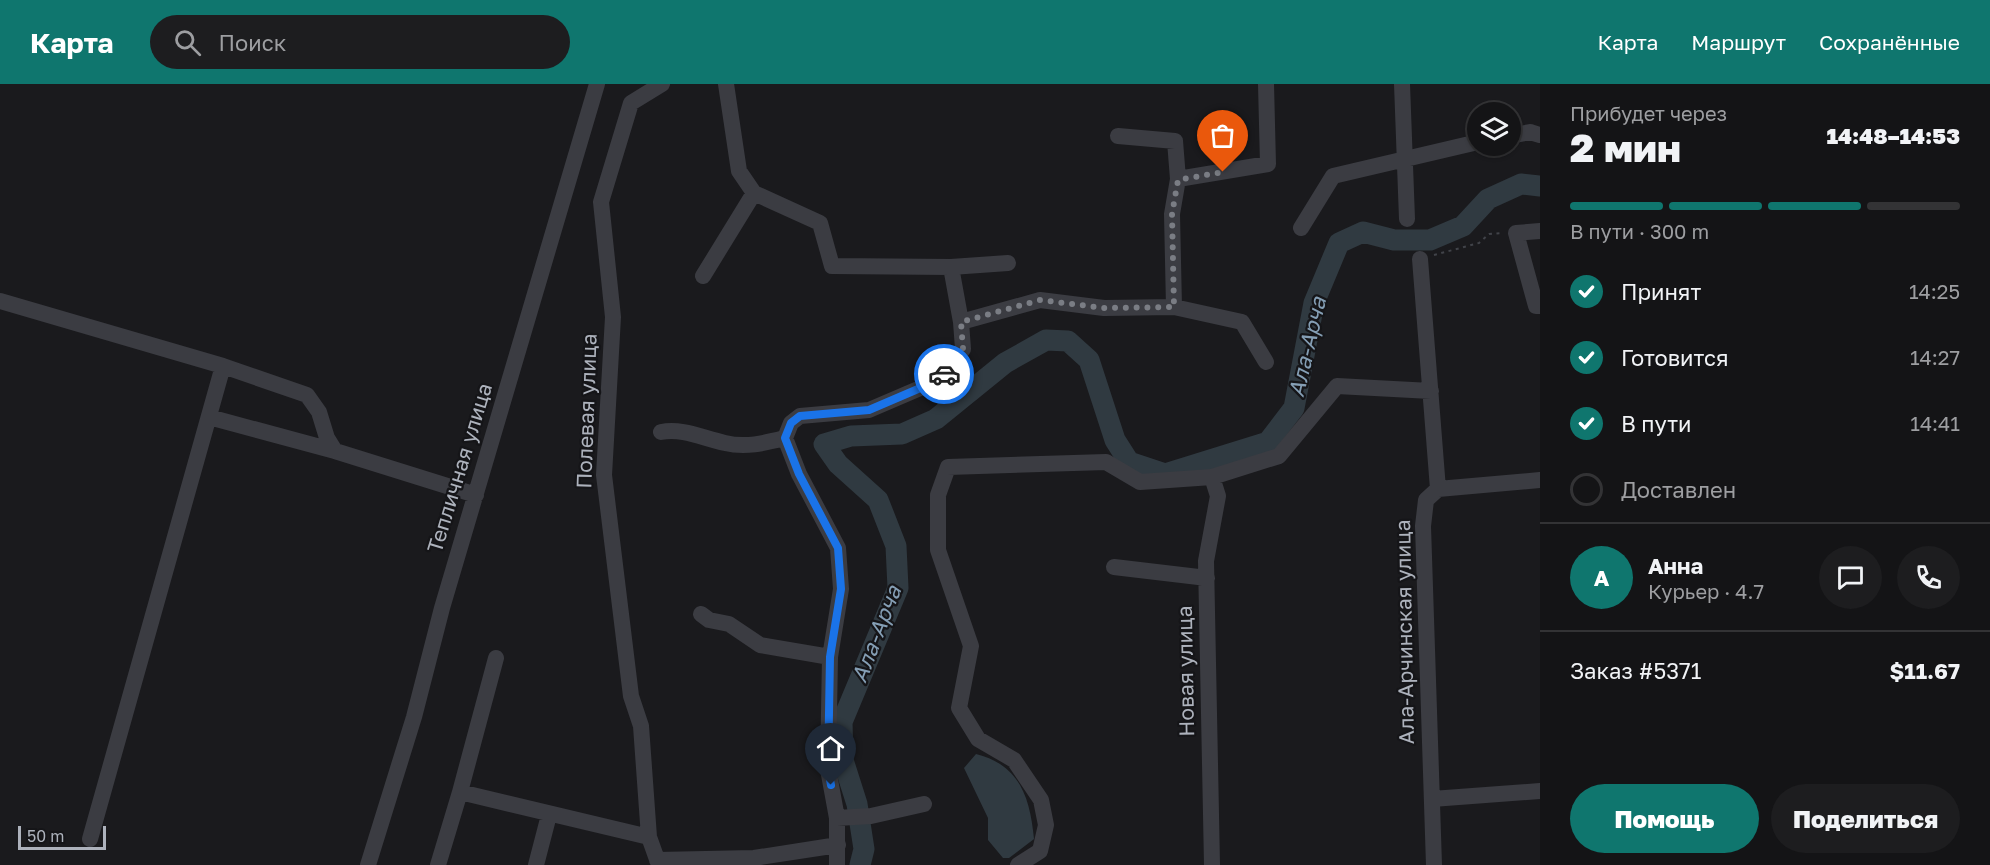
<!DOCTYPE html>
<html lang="ru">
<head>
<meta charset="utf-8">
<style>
  body { margin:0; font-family:"Golos Text",sans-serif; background:#1d1d1f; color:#f1f3f6; height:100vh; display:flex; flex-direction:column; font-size:22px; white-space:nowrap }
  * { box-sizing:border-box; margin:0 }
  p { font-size:20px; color:#9d9ea1 }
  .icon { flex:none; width:33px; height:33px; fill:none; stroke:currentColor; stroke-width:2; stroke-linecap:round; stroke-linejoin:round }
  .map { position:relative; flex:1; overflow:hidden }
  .drawer { display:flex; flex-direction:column; background:#141416; width:450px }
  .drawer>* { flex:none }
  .fabs { position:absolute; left:1467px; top:18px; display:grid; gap:12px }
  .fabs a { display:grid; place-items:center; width:54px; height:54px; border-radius:50%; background:#141416; box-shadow:0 2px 4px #0004,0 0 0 2px #333335; font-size:30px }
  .scale { position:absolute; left:18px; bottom:15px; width:88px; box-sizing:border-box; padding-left:6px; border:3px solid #adb2bc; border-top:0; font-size:16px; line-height:21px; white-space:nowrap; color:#adb2bc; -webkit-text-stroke:4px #151518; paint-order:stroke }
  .pin { position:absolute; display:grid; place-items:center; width:51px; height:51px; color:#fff; margin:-62px -26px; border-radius:50% 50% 50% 0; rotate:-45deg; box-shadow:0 0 6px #0007 }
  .pin .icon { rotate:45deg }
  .courier { position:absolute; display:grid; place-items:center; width:60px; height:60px; margin:-30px; border:4px solid #1a73e8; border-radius:50%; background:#fff; color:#222; box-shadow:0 2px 8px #0007 }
  .summary em { font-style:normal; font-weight:800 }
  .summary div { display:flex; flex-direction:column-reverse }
  .summary { display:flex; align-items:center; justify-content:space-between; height:102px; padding:0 30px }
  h1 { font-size:39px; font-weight:800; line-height:45px }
  .bar { display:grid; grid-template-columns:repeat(4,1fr); gap:9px 6px; align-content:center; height:72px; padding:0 30px }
  .bar i { height:8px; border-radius:4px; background:#333335 }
  .bar .active { background:#0f766e }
  .bar p { grid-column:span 4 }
  .line { display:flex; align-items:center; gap:15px; padding:0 30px; border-top:2px solid #333335 }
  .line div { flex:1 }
  .round { display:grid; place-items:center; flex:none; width:63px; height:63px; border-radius:32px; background:#1d1d1f }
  ol { padding:0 30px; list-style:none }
  li { display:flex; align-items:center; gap:18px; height:66px }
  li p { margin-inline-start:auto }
  li .icon { padding:6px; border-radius:50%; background:#0f766e; color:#fff; stroke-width:4 }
  li:last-child { color:#9d9ea1 }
  li i { width:33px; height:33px; border:3px solid #333335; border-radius:50% }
  .action { display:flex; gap:12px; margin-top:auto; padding:12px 30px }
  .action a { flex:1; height:69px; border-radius:36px; background:#0f766e; color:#fff; font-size:24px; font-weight:800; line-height:69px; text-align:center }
  .action a+a { background:#1d1d1f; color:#f1f3f6 }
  header { display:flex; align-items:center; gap:36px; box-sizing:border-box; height:84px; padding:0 30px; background:#0f766e; color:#fff }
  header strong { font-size:28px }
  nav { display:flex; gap:33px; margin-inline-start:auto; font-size:21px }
  .search { width:420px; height:54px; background:#1d1d1f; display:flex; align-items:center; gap:15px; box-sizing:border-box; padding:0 21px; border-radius:33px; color:#9d9ea1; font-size:22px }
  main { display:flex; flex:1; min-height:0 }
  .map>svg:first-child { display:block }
</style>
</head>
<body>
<header>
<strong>Карта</strong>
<div class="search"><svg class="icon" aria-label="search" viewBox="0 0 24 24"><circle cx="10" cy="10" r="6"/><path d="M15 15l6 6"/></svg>Поиск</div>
<nav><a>Карта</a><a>Маршрут</a><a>Сохранённые</a></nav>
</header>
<main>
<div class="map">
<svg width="1540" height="781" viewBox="0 0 1540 781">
  <rect width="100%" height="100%" fill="#1a1a1d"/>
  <path fill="#303a41" d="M976,670C1020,681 1030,714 1034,755L1009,774H1003L988,756V734L964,684Z"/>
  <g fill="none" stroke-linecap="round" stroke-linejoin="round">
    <path stroke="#303a41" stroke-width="21" d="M860,781L864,765L857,720L843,676L842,638L898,504L896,462L878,416L838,380L824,360L851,352L902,350L936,335L1005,279L1046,256L1068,257L1089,276L1115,356L1129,378L1165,390L1268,358L1294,324L1314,219L1339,159L1363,148L1394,156H1430L1463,142L1488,115L1521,100L1540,102"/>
    <path stroke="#414349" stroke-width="2" stroke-dasharray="3 4.5" stroke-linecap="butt" d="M1434,171L1479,159L1489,150L1501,149"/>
    <path stroke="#3b3c42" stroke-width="16" d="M726,0L739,87L754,109L820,139L832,182L951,183L1008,179
      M1402,0L1407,135
      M1118,52L1175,57L1178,95
      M1510,52L1530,48L1540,51
      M1301,144L1333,92L1478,58
      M1540,147L1516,149L1536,222H1540
      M1420,175L1438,405L1426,416L1423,442L1434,781
      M951,183L961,238
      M703,192L754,109
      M0,217L223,282L307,311L319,328L327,354L335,367L476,411
      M1174,223L1172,130L1178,95L1268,80L1266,0
      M209,333L335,367
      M661,348C683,344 702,354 725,359C746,364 765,359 785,354
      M1438,405L1540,396
      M1114,483L1207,494
      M701,530L709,536L729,540L760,561L830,573
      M460,708L496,574
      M1432,715L1540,707
      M837,734L871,732L924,720
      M90,755L223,282
      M657,776L754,774L838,761
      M368,781L414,633L442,524L597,0
      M438,781L460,708L649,753
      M536,781L549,731
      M659,781L649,753L641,642L631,612L604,391L613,233L601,118L631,19L662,0
      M837,781V734L828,685L830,573L841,505L838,464L799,390L785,354L791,339L800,332L869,326L939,296L963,265L961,238L1040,216L1104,224L1174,223L1242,238L1266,278
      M1018,781L1040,767L1046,741L1041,716L1014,676L978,655L959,624L971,562L938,466V411L948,383L1106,378L1140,398L1212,393L1279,372L1337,302L1431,307
      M1212,781L1206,477L1218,412L1212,393"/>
  </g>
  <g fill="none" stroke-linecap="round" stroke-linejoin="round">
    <path stroke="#7a7d84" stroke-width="6" stroke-dasharray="0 10.8" d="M944,290L963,265L961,238L1040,216L1104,224L1174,223L1172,130L1178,96L1223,88"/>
    <path stroke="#1a73e8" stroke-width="8" d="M831,701L828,685L830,573L841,505L838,464L799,390L785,354L791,339L800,332L869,326L939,296L944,290"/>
  </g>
  <g text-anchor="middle" stroke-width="4.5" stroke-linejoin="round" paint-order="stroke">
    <g font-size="21" fill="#adb2bc" stroke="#151518">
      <text transform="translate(587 327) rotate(-88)" y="7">Полевая улица</text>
      <text transform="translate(460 384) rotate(-73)" y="7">Тепличная улица</text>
      <text transform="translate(1405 548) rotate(-91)" y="7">Ала-Арчинская улица</text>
      <text transform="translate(1186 587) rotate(-91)" y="7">Новая улица</text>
    </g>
    <g font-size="22" font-style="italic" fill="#859fb5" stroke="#151518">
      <text transform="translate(1307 263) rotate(-77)" y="8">Ала-Арча</text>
      <text transform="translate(876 550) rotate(-69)" y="8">Ала-Арча</text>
    </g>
  </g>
</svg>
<div class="fabs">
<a><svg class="icon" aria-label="layers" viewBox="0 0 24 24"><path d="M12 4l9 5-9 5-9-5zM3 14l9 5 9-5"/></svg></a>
</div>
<div class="scale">50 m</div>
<div class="pin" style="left:1223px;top:88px;background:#ea580c"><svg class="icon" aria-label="bag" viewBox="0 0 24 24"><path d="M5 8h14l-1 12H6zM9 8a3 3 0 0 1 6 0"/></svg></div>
<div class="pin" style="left:831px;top:701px;background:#1f2937"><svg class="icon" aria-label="home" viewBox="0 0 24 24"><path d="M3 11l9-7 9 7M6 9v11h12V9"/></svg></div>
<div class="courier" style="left:944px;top:290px"><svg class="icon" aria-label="car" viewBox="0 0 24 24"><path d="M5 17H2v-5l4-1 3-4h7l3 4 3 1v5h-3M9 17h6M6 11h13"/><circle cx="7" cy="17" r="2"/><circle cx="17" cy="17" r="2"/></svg></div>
</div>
<section class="drawer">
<div class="summary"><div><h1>2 мин</h1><p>Прибудет через</p></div><em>14:48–14:53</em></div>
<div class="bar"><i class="active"></i><i class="active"></i><i class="active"></i><i></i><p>В пути · 300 m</p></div>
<ol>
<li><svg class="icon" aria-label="check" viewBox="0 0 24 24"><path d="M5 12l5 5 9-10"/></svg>Принят<p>14:25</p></li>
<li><svg class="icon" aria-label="check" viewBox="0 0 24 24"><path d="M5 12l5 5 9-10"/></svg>Готовится<p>14:27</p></li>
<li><svg class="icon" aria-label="check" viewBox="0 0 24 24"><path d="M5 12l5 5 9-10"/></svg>В пути<p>14:41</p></li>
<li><i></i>Доставлен</li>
</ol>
<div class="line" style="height:108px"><b class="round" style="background:#0f766e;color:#fff">А</b><div><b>Анна</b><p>Курьер · 4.7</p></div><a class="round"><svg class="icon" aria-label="chat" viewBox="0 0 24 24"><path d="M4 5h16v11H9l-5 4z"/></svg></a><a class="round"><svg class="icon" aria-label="phone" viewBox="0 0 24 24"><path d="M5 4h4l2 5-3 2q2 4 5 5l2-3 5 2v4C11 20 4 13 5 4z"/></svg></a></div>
<div class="line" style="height:78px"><div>Заказ #5371</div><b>$11.67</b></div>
<div class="action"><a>Помощь</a><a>Поделиться</a></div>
</section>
</main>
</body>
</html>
